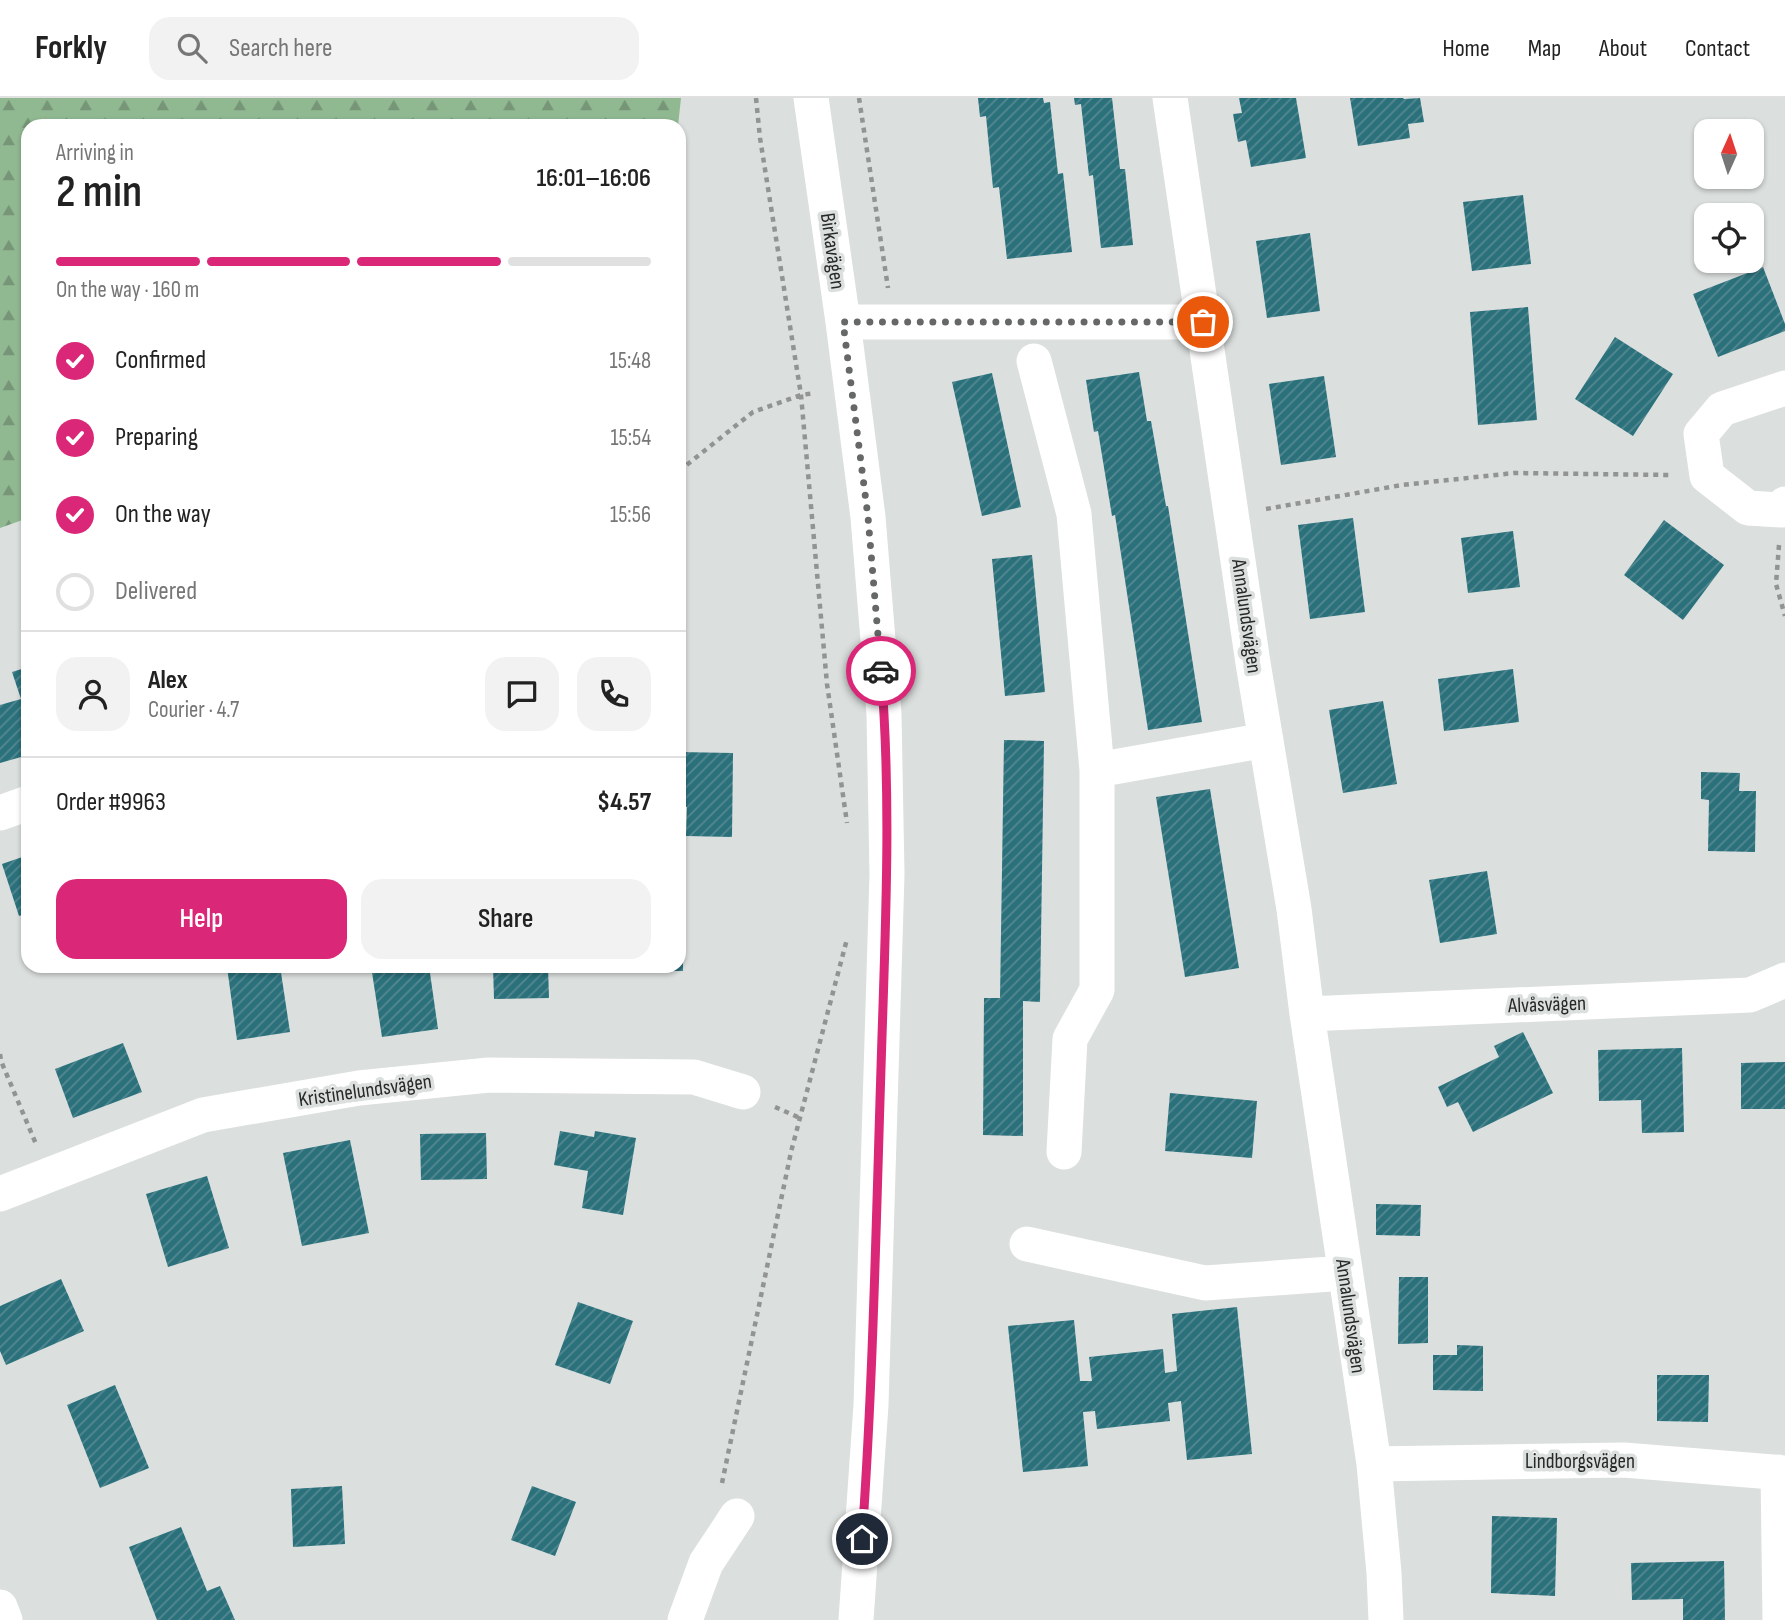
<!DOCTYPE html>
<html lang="en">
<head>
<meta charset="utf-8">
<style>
  body { margin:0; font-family:"Sofia Sans Condensed",sans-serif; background:#f2f2f2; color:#222; height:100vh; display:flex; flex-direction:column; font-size:26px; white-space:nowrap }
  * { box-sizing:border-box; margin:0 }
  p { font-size:23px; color:#767676 }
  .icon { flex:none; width:38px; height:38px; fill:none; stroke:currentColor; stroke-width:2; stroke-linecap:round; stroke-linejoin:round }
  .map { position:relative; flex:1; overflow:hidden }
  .panel { position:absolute; left:21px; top:21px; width:665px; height:854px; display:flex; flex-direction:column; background:#fff; border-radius:21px; box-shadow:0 2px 5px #0004 }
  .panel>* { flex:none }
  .needle { width:46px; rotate:3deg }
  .fabs { position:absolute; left:1694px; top:21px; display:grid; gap:14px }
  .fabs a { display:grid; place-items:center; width:70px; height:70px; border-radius:14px; background:#fff; box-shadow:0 2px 5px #0004; font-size:35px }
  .pin { position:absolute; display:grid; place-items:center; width:60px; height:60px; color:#fff; margin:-30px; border:4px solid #fff; border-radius:50%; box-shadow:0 2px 7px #0007 }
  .courier { position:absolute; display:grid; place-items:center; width:70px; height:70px; margin:-35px; border:5px solid #db2777; border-radius:50%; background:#fff; color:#222; box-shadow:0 2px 9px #0007 }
  .headline em { font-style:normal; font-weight:600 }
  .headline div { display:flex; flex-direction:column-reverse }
  .headline { display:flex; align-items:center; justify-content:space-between; height:119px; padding:0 35px }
  h1 { font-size:46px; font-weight:600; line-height:52px }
  .bar { display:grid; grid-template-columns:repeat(4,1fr); gap:10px 7px; align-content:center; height:84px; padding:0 35px }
  .bar i { height:9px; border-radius:5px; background:#e0e0e0 }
  .bar .active { background:#db2777 }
  .bar p { grid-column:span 4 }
  .line { display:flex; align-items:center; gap:18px; padding:0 35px; border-top:2px solid #e0e0e0 }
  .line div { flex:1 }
  .round { display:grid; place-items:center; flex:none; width:74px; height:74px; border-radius:21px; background:#f2f2f2 }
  ol { padding:0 35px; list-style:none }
  li { display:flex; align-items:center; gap:21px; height:77px }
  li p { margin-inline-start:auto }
  li .icon { padding:7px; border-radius:50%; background:#db2777; color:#fff; stroke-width:4 }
  li:last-child { color:#767676 }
  li i { width:38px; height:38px; border:4px solid #e0e0e0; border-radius:50% }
  .primary-button { display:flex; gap:14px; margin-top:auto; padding:14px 35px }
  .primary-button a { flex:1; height:80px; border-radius:21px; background:#db2777; color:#fff; font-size:28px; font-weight:600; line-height:80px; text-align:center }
  .primary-button a+a { background:#f2f2f2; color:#222 }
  header { display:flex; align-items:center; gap:42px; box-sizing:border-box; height:98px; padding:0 35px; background:#fff; border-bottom:2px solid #e0e0e0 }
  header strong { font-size:33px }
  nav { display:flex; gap:38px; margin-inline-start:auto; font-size:24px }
  .search { width:490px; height:63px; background:#f2f2f2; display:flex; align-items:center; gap:18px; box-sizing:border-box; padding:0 24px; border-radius:21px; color:#767676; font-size:26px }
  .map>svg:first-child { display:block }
</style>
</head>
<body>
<header>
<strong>Forkly</strong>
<div class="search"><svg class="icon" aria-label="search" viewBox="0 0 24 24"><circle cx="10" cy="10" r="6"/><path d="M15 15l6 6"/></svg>Search here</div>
<nav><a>Home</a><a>Map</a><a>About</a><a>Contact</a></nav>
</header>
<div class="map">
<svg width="1785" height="1522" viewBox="0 0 1785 1522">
  <defs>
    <pattern id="forest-firs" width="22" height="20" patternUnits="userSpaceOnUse" patternTransform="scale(1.75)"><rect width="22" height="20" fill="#90b992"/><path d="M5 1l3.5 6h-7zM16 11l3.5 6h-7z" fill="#769677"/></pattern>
    <pattern id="building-hatch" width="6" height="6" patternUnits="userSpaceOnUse" patternTransform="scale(1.75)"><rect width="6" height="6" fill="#2a717c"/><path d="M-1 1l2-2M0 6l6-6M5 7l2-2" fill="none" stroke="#568890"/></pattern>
  </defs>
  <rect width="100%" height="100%" fill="#dbdfde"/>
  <path fill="url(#forest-firs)" d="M0,0H681L678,28H28V420L0,430Z"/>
  <path fill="url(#building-hatch)" d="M978,0H1043L1044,5L1050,4L1058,76L1063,75L1072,154L1007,161L999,89L993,90L986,18L980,19Z
    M1074,0H1112L1120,71H1125L1133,147L1101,150L1093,77L1089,78L1081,6L1075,7Z
    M1239,0H1296L1306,60L1251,69L1246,42L1238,44L1233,16L1242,15Z
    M1350,0H1403L1404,1L1420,0L1424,24L1408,26L1410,40L1358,48Z
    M1523,97L1531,166L1472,173L1463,104Z
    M1310,135L1320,213L1267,220L1256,143Z
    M1763,169L1785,226V233L1718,259L1693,196Z
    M1528,209L1537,322L1478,327L1470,214Z
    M1615,239L1673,276L1633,338L1575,301Z
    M1139,274L1147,323H1151L1166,408H1168L1202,624L1148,632L1115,417L1112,418L1098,333L1094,334L1086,282Z
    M992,275L1021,409L982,418L952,284Z
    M1324,278L1336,359L1281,367L1269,286Z
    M1353,420L1365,514L1310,521L1298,427Z
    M1664,422L1724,467L1683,522L1624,477Z
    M1513,433L1520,489L1468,495L1461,440Z
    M1032,457L1045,594L1005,598L992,461Z
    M28,569V657L0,665V607L21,601L12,574Z
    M1513,571L1519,624L1444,633L1438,581Z
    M1383,603L1397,686L1343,695L1329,612Z
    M1004,642L1044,643L1040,904L1023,903V1038L983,1037L984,900H1000Z
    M679,654L733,655L732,739L686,738L687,709H679Z
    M1701,674L1740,675L1739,693H1756L1755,754L1708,753L1709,702L1701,701Z
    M1210,691L1239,870L1185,879L1156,699Z
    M28,757V815L19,818L2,766Z
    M1487,773L1497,836L1440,845L1429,782Z
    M679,837H683V873H633V868H679Z
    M234,868H280L290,934L237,942L227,869Z
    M371,868H429L438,931L382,939Z
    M493,868H548L549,900L494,901Z
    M1523,934L1553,995L1473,1034L1458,1004L1447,1009L1438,989L1499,959L1494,948Z
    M123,945L142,994L73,1020L55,971Z
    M1682,950L1684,1034L1642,1035L1641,1002L1599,1003L1598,952Z
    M1785,964V1011H1741V965Z
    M1170,995L1257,1003L1252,1060L1165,1053Z
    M560,1033L594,1039L595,1033L636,1040L623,1117L582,1110L588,1073L554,1067Z
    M486,1035L487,1081L421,1082L420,1036Z
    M350,1042L369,1135L302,1148L283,1055Z
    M207,1078L229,1150L168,1169L146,1096Z
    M1376,1106L1421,1107L1420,1138L1376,1137Z
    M1399,1179H1428V1245L1398,1246Z
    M61,1181L84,1233L6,1267L0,1253V1208Z
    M578,1204L633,1223L610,1286L555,1267Z
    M1237,1209L1252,1356L1187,1362L1181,1303L1168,1305L1170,1323L1097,1331L1095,1313L1083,1314L1088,1368L1023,1374L1008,1228L1074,1222L1080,1283H1092L1089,1259L1163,1251L1165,1275L1177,1273L1172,1216Z
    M1457,1247L1483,1248V1293L1433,1292V1257H1457Z
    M1657,1277H1709L1708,1324L1657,1323Z
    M115,1287L149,1370L100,1390L67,1307Z
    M342,1388L345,1446L293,1449L291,1391Z
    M532,1388L576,1404L555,1458L511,1442Z
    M1492,1418L1557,1420L1555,1498L1491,1495Z
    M181,1429L207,1493L220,1488L235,1522H157L129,1449Z
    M1724,1463L1725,1522H1683V1501L1632,1502L1631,1465Z"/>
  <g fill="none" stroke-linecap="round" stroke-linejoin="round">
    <path stroke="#919493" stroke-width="4.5" stroke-dasharray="5 5" stroke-linecap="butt" d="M756,0L760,40L801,297L827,586L847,725
      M859,0L888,190
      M679,373L753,314L801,297L815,295
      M1266,411L1402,387L1514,375L1671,377
      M1779,447L1776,486L1785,518
      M0,956L1,963L36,1046
      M775,1009L800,1020
      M722,1385L791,1054L847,841"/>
    <path stroke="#fff" stroke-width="35" d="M811,0L843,224L868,419L884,616L887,776L871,1307L856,1522
      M1170,0L1253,565L1294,811L1307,916L1374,1366L1384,1475L1386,1522
      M843,224H1203
      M1034,263L1074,416L1097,672V892L1070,941L1064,1054
      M1785,290L1722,311L1701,336L1707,378L1748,410L1781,412L1785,406
      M1097,672L1266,642
      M0,715L28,705
      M1307,916L1750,897L1785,882
      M0,1096L203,1017L359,990L489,977L694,979L743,994
      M1027,1146L1205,1185L1345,1175
      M1374,1366L1624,1362L1785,1375
      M1778,1374L1780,1522
      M0,1509L5,1522
      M685,1522L706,1465L737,1418"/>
  </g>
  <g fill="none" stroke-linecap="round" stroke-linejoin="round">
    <path stroke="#666868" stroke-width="7" stroke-dasharray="0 12.6" d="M881,573L868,419L843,224H1203"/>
    <path stroke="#db2777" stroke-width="9" d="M862,1441C873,1285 876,1127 881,970C885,838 892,705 881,573"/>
  </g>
  <g text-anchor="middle" stroke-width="7" stroke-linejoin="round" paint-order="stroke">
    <g font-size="21" fill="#272828" stroke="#dbdfde">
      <text transform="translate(833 153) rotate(82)" y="7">Birkavägen</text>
      <text transform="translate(1247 518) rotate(82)" y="7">Annalundsvägen</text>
      <text transform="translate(1547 906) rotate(-2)" y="7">Alvåsvägen</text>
      <text transform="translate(365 992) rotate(-8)" y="7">Kristinelundsvägen</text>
      <text transform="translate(1351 1218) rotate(82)" y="7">Annalundsvägen</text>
      <text x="1580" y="1370">Lindborgsvägen</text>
    </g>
  </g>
</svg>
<div class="fabs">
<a><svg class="needle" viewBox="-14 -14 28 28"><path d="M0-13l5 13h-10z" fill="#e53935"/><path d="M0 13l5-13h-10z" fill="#767676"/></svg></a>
<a><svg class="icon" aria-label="locate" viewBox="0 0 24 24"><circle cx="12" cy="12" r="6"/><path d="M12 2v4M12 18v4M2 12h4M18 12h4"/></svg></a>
</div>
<div class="pin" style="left:1203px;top:224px;background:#ea580c"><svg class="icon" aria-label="bag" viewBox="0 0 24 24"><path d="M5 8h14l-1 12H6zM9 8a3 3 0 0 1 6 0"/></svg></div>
<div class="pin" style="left:862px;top:1441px;background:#1f2937"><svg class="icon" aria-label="home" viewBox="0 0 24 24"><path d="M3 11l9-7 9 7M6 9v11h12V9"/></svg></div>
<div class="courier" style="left:881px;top:573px"><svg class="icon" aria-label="car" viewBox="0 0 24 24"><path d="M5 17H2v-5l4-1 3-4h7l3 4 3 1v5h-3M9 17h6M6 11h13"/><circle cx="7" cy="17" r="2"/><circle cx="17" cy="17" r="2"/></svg></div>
<section class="panel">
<div class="headline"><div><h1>2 min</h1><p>Arriving in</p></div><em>16:01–16:06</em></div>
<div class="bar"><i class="active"></i><i class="active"></i><i class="active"></i><i></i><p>On the way · 160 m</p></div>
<ol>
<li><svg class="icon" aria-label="check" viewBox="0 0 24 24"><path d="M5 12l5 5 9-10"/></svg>Confirmed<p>15:48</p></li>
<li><svg class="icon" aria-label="check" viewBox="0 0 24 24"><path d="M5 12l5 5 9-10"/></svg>Preparing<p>15:54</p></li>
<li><svg class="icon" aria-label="check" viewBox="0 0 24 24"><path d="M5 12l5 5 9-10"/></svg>On the way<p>15:56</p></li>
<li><i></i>Delivered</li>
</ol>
<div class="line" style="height:126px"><a class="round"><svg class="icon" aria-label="person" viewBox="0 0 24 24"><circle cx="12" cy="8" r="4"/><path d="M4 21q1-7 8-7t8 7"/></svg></a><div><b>Alex</b><p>Courier · 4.7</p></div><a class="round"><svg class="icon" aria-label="chat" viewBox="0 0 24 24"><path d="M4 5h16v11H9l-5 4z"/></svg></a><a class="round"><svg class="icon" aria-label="phone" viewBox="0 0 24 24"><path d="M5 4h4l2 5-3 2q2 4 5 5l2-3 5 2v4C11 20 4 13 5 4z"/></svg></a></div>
<div class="line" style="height:91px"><div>Order #9963</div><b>$4.57</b></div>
<div class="primary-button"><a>Help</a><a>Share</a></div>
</section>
</div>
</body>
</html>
